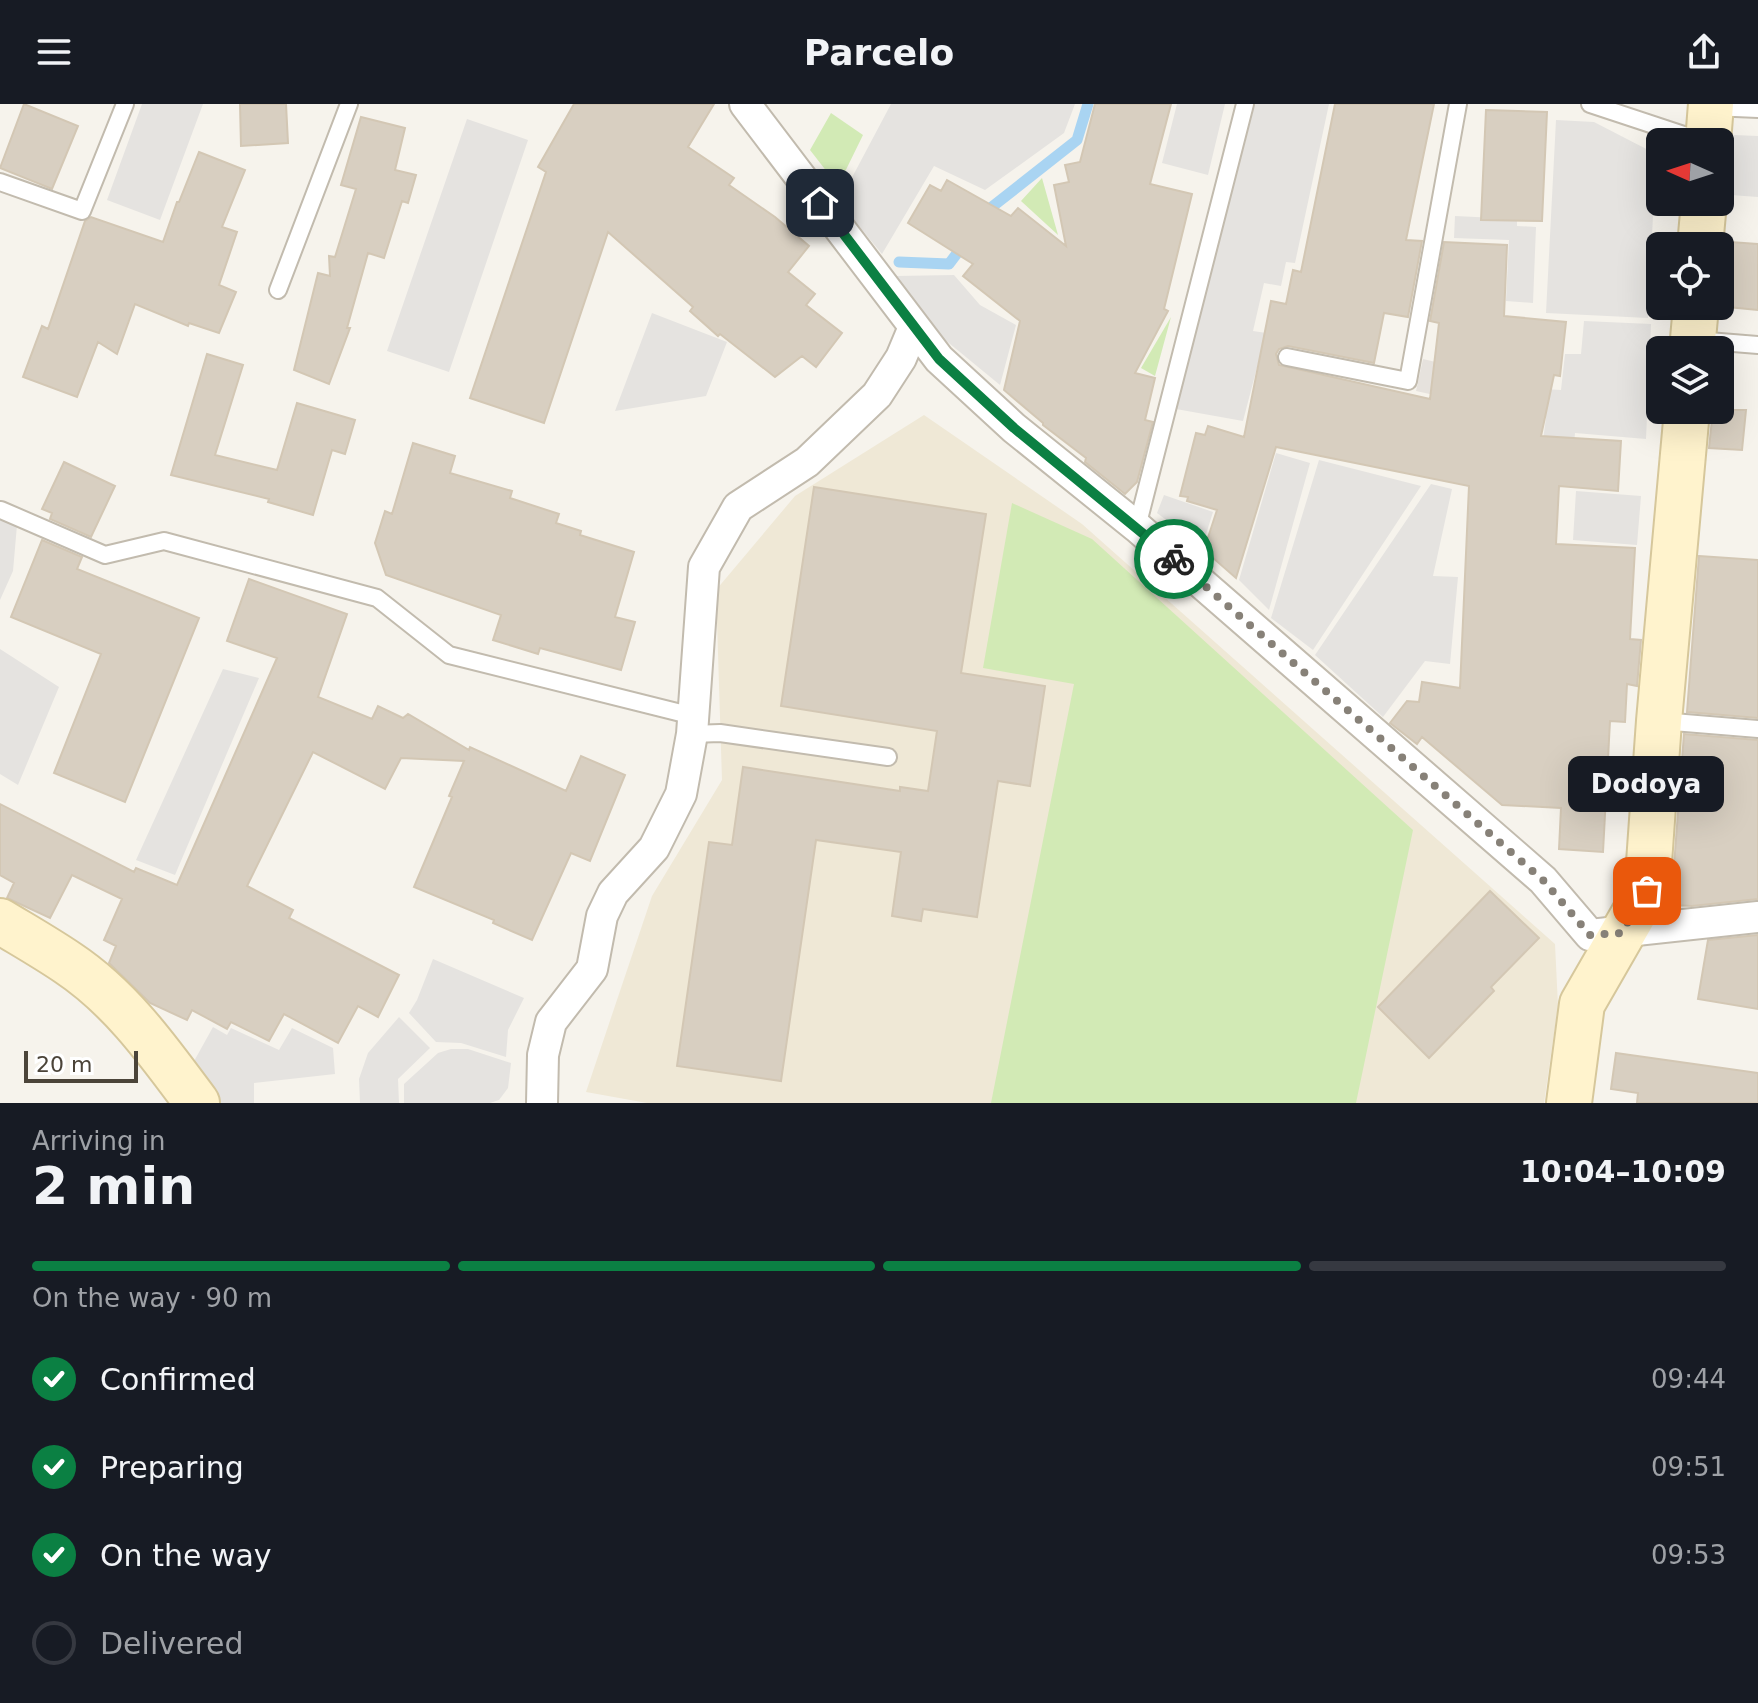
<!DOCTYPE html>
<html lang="en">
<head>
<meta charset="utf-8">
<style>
  body { margin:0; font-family:"DejaVu Sans",sans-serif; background:#20242c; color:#f1f3f6; height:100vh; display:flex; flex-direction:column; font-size:30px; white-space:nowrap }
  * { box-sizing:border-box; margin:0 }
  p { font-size:26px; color:#9ea1a6 }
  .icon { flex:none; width:44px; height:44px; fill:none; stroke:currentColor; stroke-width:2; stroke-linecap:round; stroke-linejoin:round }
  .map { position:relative; height:999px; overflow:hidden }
  .side { display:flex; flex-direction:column; background:#171b24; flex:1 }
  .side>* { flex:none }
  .needle { width:52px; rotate:273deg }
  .fabs { position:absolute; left:1646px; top:24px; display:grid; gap:16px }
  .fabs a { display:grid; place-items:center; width:88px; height:88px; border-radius:12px; background:#171b24; box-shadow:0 8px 32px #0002; font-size:40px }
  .scale { position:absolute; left:24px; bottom:20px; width:114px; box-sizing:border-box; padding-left:8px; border:4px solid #4b4439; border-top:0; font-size:22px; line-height:28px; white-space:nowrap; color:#4b4439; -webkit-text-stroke:6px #fff; paint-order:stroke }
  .pin { position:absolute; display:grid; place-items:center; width:68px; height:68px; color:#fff; margin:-34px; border-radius:16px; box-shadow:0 4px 12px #0006 }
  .courier { position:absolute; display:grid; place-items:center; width:80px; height:80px; margin:-40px; border:6px solid #0b8043; border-radius:50%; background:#fff; color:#222; box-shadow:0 2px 10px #0007 }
  .bubble { position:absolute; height:56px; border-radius:12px; background:#171b24; box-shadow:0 8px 32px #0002; font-size:26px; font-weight:800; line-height:56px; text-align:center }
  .overview em { font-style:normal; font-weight:800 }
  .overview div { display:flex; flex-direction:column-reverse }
  .overview { display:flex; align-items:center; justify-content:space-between; height:136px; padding:0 32px }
  h1 { font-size:52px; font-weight:800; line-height:60px }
  .bar { display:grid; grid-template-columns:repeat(4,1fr); gap:12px 8px; align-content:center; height:96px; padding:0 32px }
  .bar i { height:10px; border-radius:6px; background:#363941 }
  .bar .on { background:#0b8043 }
  .bar p { grid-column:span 4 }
  ol { padding:0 32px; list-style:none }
  li { display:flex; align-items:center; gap:24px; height:88px }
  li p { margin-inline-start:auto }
  li .icon { padding:8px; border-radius:50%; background:#0b8043; color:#fff; stroke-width:4 }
  li:last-child { color:#9ea1a6 }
  li i { width:44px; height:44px; border:4px solid #363941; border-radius:50% }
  header { display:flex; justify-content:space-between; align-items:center; height:104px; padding:0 32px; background:#171b24; font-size:36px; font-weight:800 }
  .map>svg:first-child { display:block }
</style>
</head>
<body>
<header><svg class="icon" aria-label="menu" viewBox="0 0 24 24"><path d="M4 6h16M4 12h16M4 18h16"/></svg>Parcelo<svg class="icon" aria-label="share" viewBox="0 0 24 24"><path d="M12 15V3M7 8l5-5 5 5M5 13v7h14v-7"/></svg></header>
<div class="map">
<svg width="1758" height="999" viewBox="0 0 1758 999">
  <rect width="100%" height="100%" fill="#f6f3ec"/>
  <path fill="#e6e2dd" d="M1423,255L1465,265L1457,296L1416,287Z"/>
  <path fill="#efe8d6" d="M924,311L1082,420L1555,840L1558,902L1544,999H647L586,988L652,792L722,676L716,486L795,392Z"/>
  <path fill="#d2eab5" d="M831,9L863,31L838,82L810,46Z
    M1042,74L1058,131L1021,97Z
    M1171,213L1155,272L1141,264Z
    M1012,399L1092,435L1413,726L1356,999H991L1074,580L983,564Z"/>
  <path fill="#e5e3e0" d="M142,0H203L160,116L107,96Z
    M891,0H1075L1064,29L985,86L934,62L882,150L839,98Z
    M1177,0H1225L1208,71L1162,59Z
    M1255,0H1329L1295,159L1286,158L1281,182L1264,179L1253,227L1266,229L1243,317L1176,305Z
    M467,15L528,36L449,268L387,247Z
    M1556,16L1594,18L1656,50L1648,214L1546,209Z
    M1734,31L1758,32V93L1731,91Z
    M1455,112L1517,115V122L1536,123L1533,199L1506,197L1509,136L1454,134Z
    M954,171L980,201L1016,221L1000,281L944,235L925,214L896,172Z
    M652,209L727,238L706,292L615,307Z
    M1584,217L1651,220L1646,335L1575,329L1571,377L1540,358L1546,314L1537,312L1544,285L1561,286L1565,250H1581Z
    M1276,349L1310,359L1269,506L1239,476Z
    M1319,356L1421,382L1313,546L1271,514Z
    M1431,380L1452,385L1433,472L1458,473L1450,560L1425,557L1383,613L1315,551Z
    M1576,387L1641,392L1637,441L1573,436Z
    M1164,391L1213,408L1202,443L1157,409Z
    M0,413L17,421L13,467L0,496Z
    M0,545L59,583L18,681L0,670Z
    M223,565L259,574L175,771L136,756Z
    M433,855L524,894L508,926L506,953L461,939L436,938L409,909L417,896Z
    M399,913L430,944L398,975L399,999H360L359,975L368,949Z
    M213,923L227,931L231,924L279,946L292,924L333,944L335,970L254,979V999H214L188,968Z
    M451,945H468L511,959L508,984L499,996L490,999H404V980L438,949Z"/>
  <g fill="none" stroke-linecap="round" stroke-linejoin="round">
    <path stroke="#a9d4f2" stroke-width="11" d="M983,113L988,106L1077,36L1088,0
      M899,158L949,160L964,140"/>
  </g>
  <path fill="#d8cfc1" stroke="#d3c7b4" stroke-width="2" d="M24,0L78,22L52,85L0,64Z
    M240,0H286L288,39L241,42Z
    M574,0H714L688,43L734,74L729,81L775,113L809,142L788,168L815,190L806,201L842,229L816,263L802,252L775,273L720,230L718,232L690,207L693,203L608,128L544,319L470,294L546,68L538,63Z
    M1095,0H1171L1150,80L1192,90L1164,205L1168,207L1135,269L1155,274L1145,316L1153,318L1137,378L1125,390L1085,358L1086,354L1043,321V319L1004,286L1020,217L963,172L973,160L908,119L930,81L941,87L947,76L1011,112L1018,104L1066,142L1054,81L1069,78L1065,61L1080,58Z
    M1335,0H1434L1406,136L1422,137L1408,213L1384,209L1374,259L1288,242L1279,245L1276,250L1279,261L1430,295L1439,219L1430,217L1444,138L1507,141L1504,212L1566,218L1560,272L1554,271L1541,332L1621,337L1618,387L1559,382L1556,440L1635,444L1630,535L1641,536L1637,582L1627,580L1625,618L1610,617L1603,748L1559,745L1561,704L1502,701L1422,633L1417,640L1390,619L1407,597L1419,598L1422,578L1460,584L1469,382L1276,343L1236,474L1204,446L1217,406L1187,397L1188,393L1180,392L1196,329L1205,331L1208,322L1244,333L1271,197L1286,200L1293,166L1301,168Z
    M1486,6L1547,8L1542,117L1481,116Z
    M361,13L405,24L395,66L416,71L408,99L402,97L384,154L368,149L347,224H350L329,280L294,266L318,169L330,172L329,152L335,153L356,85L341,81Z
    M199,48L245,66L222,123L237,128L219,181L236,188L219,229L189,219L188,222L135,200L117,250L98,238L77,293L23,273L42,222L48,225L85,117L91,113L163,138L177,98H179Z
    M1730,138L1758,140V206L1728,203Z
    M207,250L243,261L215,351L277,366L297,299L355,316L345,350L332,346L313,411L268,398L269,395L171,371Z
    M1713,306H1746L1742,346L1709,344Z
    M413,339L455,352L450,369L512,387L510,394L559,410L556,419L581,427L580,431L634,448L615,513L635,518L621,566L540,544L538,550L493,536L501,511L386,471L375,439L385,407L392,410Z
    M64,358L115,382L91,433L50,415L52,409L42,405Z
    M814,383L986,410L961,569L1045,582L1030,682L998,677L977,813L923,805L921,817L892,812L901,748L816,736L781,977L677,962L709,738L732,741L743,663L900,687V683L928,687L937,627L781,602Z
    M42,436L82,453L77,465L199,514L125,698L54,669L101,550L11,513Z
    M1699,452L1758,456V614L1687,608Z
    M249,475L347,510L318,593L372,615L378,602L403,614L408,610L469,646L470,643L566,687L581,652L625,671L590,757L571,749L532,836L493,819L494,816L414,783L452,693L449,692L464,657L401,654L385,685L313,648L247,782L293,806L289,814L399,871L378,913L358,902L338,939L284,910L269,937L231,918L227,925L192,906L187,916L150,899L109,859L116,842L104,836L122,795L72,771L50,814L7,794L14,779L0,771V700L134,768L136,764L177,781L277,554L227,537Z
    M1684,630L1758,636V795L1692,802L1671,801Z
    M1490,787L1539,834L1491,883L1494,887L1429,954L1378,903Z
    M1758,831V905L1698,895L1708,836Z
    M1616,949L1758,969V999H1637L1638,989L1611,985Z"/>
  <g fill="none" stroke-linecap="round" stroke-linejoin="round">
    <g stroke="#c2bbae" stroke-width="20">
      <path id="lane" d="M1590,0L1705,38
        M1712,3L1758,5
        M0,78L82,107L125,0
        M278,186L349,0
        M1696,236L1758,241
        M1287,253L1408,277L1458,0
        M1,406L105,451L164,437L377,494L449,551L693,612
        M1137,423L1245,0
        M1661,617L1758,625
        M692,630L720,629L888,653"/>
    </g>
    <g stroke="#c2bbae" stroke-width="34">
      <path id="street" d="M745,0L939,255L1014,324L1137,423L1543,776L1590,831L1758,813
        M542,999L543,951L551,918L592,865L602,812L613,789L654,744L681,690L692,630L704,463L738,403L807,358L877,291L901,254L914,223"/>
    </g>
    <g stroke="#d6c79b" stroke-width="48">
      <path id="secondary" d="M1708,38L1711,0
        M1700,142L1704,98
        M1692,246L1696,202
        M0,817C23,831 46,844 68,859C122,895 159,948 197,999
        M1569,999L1582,900L1647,787L1659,617L1687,306"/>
    </g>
    <use href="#lane" stroke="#fff" stroke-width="16"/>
    <use href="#street" stroke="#fff" stroke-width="30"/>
    <use href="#secondary" stroke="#fff3cd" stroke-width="44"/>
  </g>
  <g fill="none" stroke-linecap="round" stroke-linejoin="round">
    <path stroke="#878178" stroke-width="8" stroke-dasharray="0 14.4" d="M1174,455L1543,776L1590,831L1621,829L1647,787"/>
    <path stroke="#0b8043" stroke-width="10" d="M820,99L939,255L1014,324L1174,455"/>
  </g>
</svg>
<div class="fabs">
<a><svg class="needle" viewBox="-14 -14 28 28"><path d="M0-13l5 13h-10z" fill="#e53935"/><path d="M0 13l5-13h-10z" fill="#9ea1a6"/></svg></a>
<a><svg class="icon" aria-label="locate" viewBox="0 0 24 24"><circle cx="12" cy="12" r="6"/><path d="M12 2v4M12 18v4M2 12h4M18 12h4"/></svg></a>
<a><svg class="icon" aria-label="layers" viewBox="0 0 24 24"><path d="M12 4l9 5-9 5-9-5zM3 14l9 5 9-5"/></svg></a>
</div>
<div class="scale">20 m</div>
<div class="pin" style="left:1647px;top:787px;background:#ea580c"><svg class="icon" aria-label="bag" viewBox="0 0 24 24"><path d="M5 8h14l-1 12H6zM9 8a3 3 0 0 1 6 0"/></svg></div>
<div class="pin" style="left:820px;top:99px;background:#1f2937"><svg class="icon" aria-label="home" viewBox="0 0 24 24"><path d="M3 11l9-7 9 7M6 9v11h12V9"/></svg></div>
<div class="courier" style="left:1174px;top:455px"><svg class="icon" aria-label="bike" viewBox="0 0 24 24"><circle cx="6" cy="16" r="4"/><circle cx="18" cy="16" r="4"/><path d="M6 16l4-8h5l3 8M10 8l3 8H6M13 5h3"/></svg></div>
<div class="bubble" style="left:1568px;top:652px;width:156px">Dodoya</div>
</div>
<section class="side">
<div class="overview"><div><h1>2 min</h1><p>Arriving in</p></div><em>10:04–10:09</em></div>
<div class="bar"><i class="on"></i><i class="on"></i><i class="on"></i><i></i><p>On the way · 90 m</p></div>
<ol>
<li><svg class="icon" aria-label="check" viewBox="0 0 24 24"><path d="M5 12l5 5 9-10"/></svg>Confirmed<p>09:44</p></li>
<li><svg class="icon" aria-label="check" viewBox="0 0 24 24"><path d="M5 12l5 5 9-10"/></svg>Preparing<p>09:51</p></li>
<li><svg class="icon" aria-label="check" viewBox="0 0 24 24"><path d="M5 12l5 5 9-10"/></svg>On the way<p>09:53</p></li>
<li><i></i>Delivered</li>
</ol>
</section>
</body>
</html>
